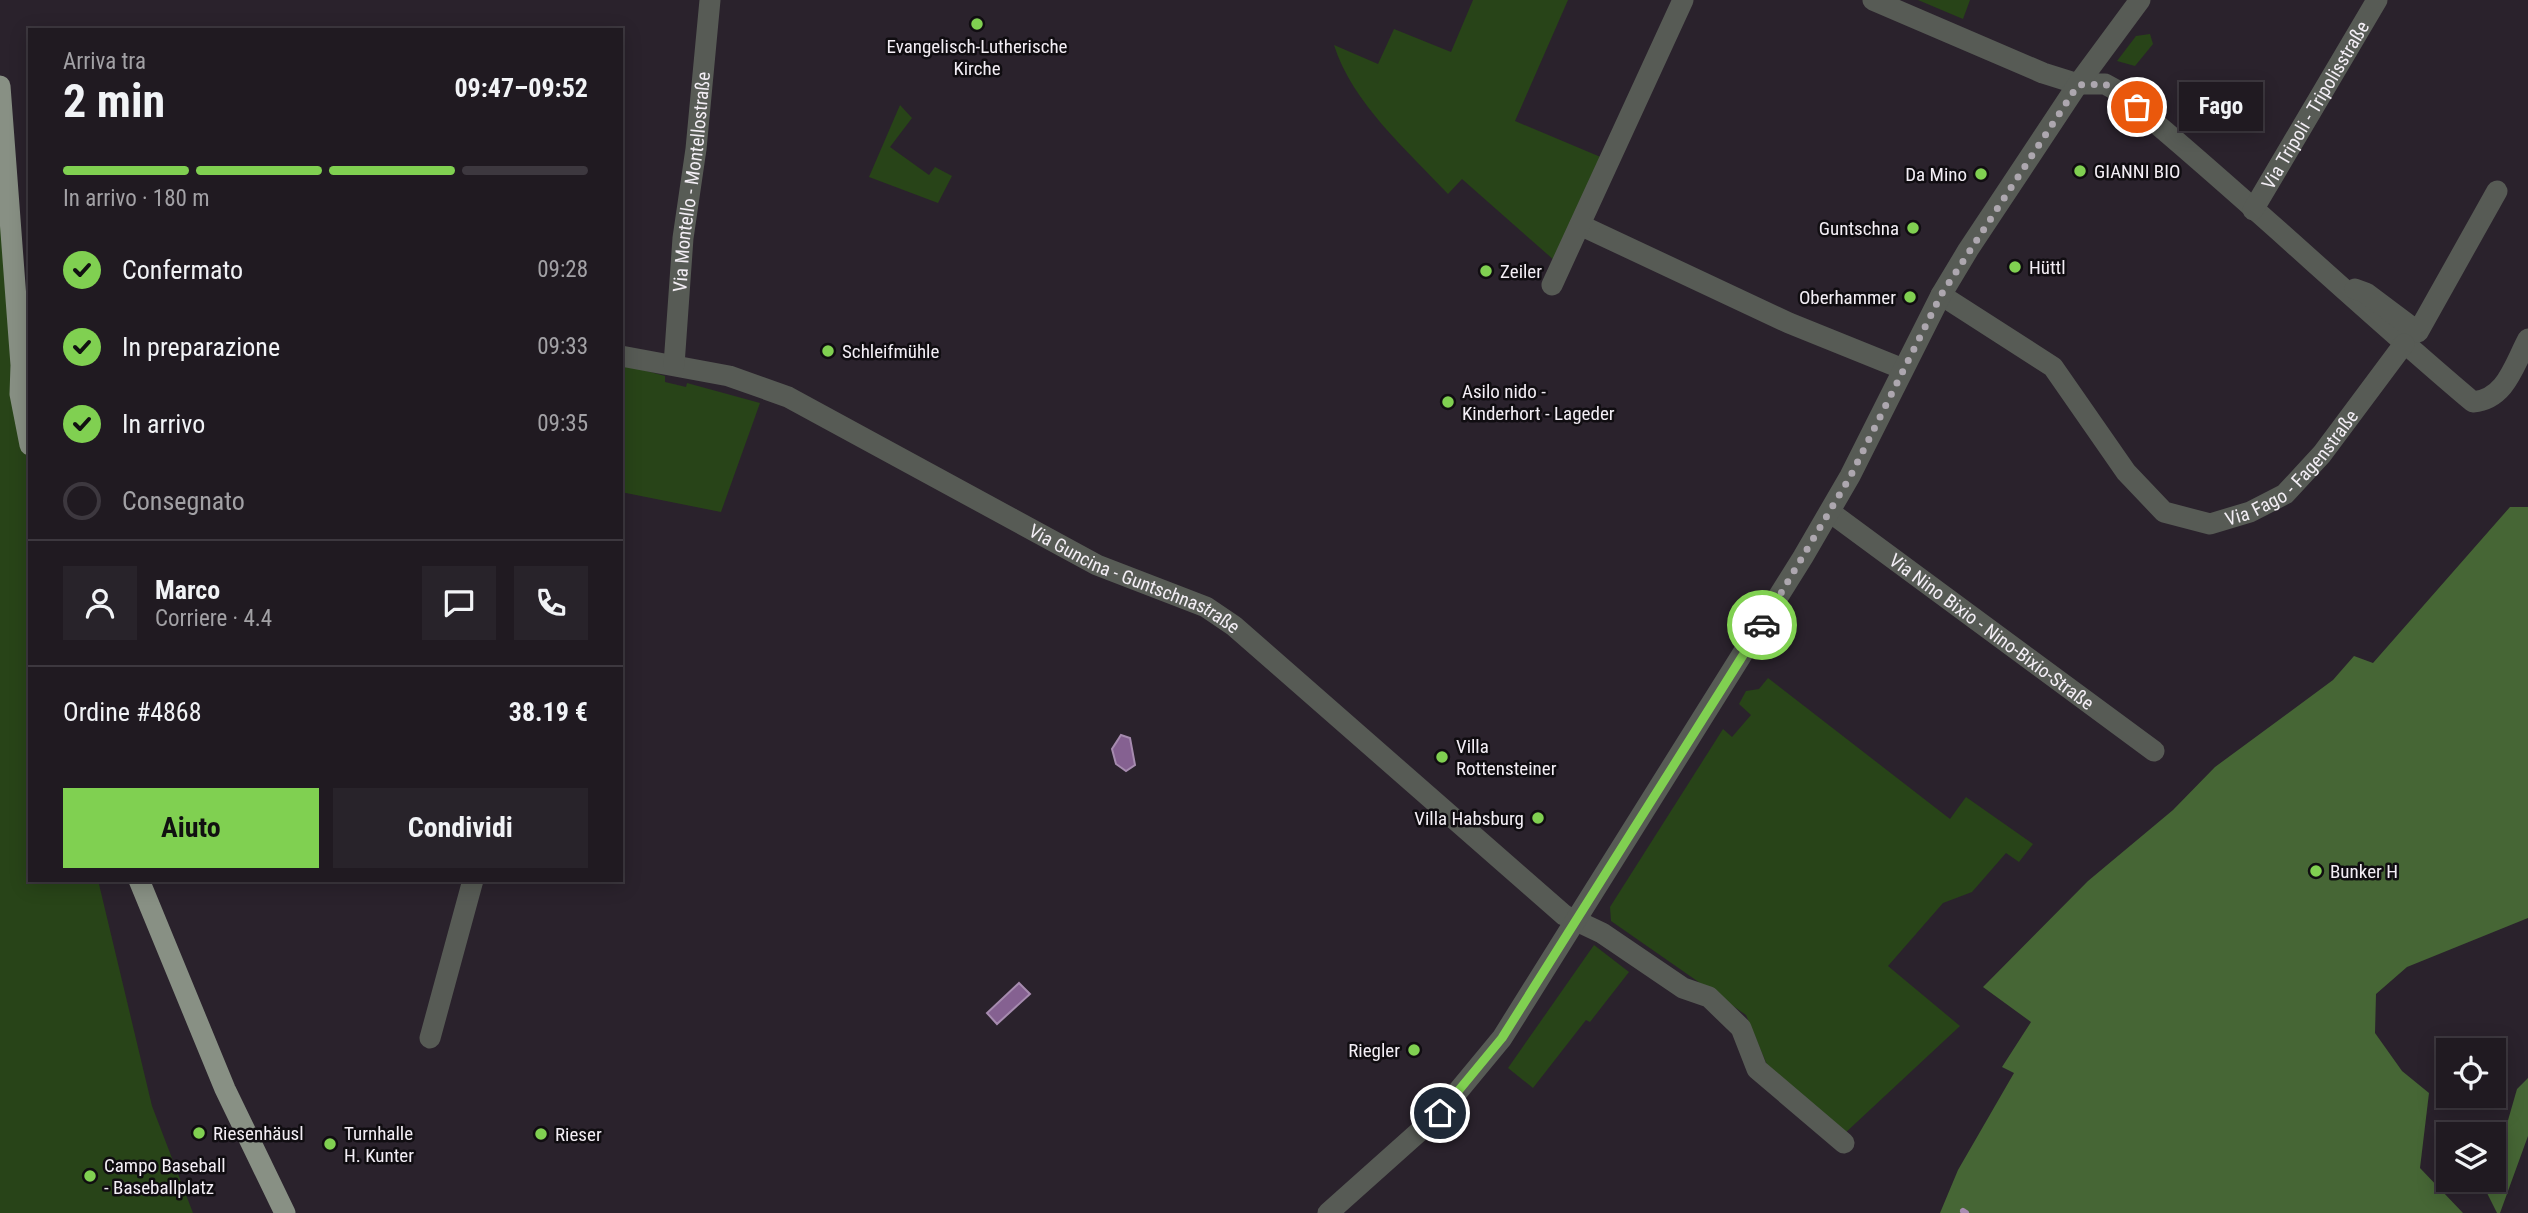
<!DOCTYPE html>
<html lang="it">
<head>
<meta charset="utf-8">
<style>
  body { margin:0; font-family:"Roboto Condensed",sans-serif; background:#28232a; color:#f1f3f6; height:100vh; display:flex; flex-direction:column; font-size:26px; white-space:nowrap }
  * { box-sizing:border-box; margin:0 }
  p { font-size:23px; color:#a2a1a5 }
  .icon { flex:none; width:38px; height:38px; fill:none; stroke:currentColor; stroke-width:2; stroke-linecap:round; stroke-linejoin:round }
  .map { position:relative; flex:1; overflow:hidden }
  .sheet { position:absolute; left:28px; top:28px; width:595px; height:854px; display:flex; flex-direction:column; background:#201a21; border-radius:0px; box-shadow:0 4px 18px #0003,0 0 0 2px #3d383f }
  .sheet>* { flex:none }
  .controls { position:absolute; left:2436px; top:1038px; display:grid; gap:14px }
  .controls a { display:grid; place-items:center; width:70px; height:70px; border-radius:0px; background:#201a21; box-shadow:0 4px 18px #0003,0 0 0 2px #3d383f; font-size:35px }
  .pin { position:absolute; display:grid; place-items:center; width:60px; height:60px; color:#fff; margin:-30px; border:4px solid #fff; border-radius:50%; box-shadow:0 2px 7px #0007 }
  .courier { position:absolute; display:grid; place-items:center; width:70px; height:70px; margin:-35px; border:5px solid #80d051; border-radius:50%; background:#fff; color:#222; box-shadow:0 2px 9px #0007 }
  .bubble { position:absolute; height:49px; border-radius:0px; background:#201a21; box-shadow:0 4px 18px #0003,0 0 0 2px #3d383f; font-size:23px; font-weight:700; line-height:49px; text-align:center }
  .summary em { font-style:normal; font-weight:700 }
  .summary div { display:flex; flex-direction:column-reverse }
  .summary { display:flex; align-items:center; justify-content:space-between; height:119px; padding:0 35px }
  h1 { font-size:46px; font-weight:700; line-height:52px }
  .bar { display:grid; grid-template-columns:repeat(4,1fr); gap:10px 7px; align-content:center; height:84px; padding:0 35px }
  .bar i { height:9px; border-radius:5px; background:#3d383f }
  .bar .current { background:#80d051 }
  .bar p { grid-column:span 4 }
  .line { display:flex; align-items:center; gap:18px; padding:0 35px; border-top:2px solid #3d383f }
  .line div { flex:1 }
  .round { display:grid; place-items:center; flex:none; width:74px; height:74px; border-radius:0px; background:#28232a }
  ol { padding:0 35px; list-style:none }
  li { display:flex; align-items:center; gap:21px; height:77px }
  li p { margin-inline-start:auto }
  li .icon { padding:7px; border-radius:50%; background:#80d051; color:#111; stroke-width:4 }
  li:last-child { color:#a2a1a5 }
  li i { width:38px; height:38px; border:4px solid #3d383f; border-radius:50% }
  .action { display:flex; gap:14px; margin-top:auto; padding:14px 35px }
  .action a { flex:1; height:80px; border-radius:0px; background:#80d051; color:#111; font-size:28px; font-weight:700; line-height:80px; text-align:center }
  .action a+a { background:#28232a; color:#f1f3f6 }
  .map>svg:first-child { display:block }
</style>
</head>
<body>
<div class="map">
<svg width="2528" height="1213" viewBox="0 0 2528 1213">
  <rect width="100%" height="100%" fill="#2a222c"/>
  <path fill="#284418" d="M1473,0H1568L1515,121L1603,158L1555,261L1462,179L1448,194C1408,151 1352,103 1334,45L1378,64L1394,29L1451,52Z
    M1918,0H1970L1963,19Z
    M2150,34L2153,44L2135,66L2117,61L2136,36Z
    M900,105L912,118L890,147L929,175L935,167L952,176L938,203L869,177Z
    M0,145L30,456V880H98L152,1106L193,1213H0Z
    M621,364L665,376V382L686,387L687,383L760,403L721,512L621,492Z
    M1768,678L1950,819L1966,797L2033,844L2019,862L2006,853L1972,892L1943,903L1888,966L1960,1026L1843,1135L1770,1072L1746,1015L1611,921L1610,907L1723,729L1732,737L1751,715L1739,704L1746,691L1759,689Z
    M1594,945L1629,972L1590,1022L1586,1020L1533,1088L1508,1068Z"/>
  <path fill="#466635" d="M2510,507H2528V918L2407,967L2376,994L2375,1033L2402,1071L2429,1093L2420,1168L2463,1213H1940L1958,1170L2014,1073L2002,1067L2031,1022L1983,987L2088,881L2173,810L2215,767L2333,680L2354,656L2373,663Z
    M2528,1078V1136L2500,1213H2497L2487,1193L2491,1180H2494V1169L2517,1089Z"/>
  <path fill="#856191" stroke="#a68baf" stroke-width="2" d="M1121,735L1130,738L1135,765L1126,771L1116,764L1112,749Z
    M1019,983L1030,994L997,1024L987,1013Z"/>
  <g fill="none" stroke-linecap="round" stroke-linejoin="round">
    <path stroke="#a68baf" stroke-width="6" d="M1963,1211L1966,1213"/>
    <g stroke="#575b55" stroke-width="21">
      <path d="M1873,0L2043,73L2078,84H2105L2116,90C2238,190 2352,300 2473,402C2506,399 2514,365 2528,339"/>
      <path id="s1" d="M2253,210L2377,0"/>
      <path d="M1580,225L1789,323L1903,369"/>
      <path d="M1552,285L1683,0"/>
      <path d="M2355,289L2366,293L2418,332L2497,191"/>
      <path id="s2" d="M1941,295L2053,367L2126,472L2164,512L2210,524L2250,512L2285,494L2322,454L2404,344"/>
      <path id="s3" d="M621,356L729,376L788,397L1097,565L1206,607L1234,626L1564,915L1602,933L1683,988L1709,997L1741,1028L1757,1069L1844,1143"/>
      <path id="s4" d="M674,365L683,238L696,149L710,0"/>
      <path id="s5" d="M1830,512L2154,751"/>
      <path d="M430,1038L473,880"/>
    </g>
    <path stroke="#575b55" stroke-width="21" d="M1328,1213L1440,1113L1502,1038L1803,557L1850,476L1941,295L1968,250L2078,84L2140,0"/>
    <path stroke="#889084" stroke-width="21" d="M0,86L21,365L20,394L30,445
      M139,880L225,1089L285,1213"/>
  </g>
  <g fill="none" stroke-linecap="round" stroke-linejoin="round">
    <path stroke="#ada7af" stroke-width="7" stroke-dasharray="0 12.6" d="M1762,625L1850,477L1941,295L2078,85L2105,84L2137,107"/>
    <path stroke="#80d051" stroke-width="9" d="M1440,1113L1502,1038L1762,625"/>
  </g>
  <g fill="#80d051" stroke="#100d11" stroke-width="2.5">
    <circle cx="977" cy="24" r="7"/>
    <circle cx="2080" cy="171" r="7"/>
    <circle cx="1981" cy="174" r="7"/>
    <circle cx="1913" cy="228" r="7"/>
    <circle cx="2015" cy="267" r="7"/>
    <circle cx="1486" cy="271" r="7"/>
    <circle cx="1910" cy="297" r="7"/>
    <circle cx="828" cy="351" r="7"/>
    <circle cx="1448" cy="402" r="7"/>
    <circle cx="1442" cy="757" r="7"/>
    <circle cx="1538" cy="818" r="7"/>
    <circle cx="2316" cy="871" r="7"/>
    <circle cx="1414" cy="1050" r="7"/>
    <circle cx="199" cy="1133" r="7"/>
    <circle cx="541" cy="1134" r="7"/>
    <circle cx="330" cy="1144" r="7"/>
    <circle cx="90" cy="1176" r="7"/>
  </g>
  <g text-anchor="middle" stroke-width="5" stroke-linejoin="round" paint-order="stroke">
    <g font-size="19" fill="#f3eef5" stroke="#100d11" text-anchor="start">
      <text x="977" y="53" text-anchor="middle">Evangelisch-Lutherische<tspan x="977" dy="22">Kirche</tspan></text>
      <text x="2094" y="178">GIANNI BIO</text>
      <text x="1967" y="181" text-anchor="end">Da Mino</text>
      <text x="1899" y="235" text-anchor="end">Guntschna</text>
      <text x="2029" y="274">Hüttl</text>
      <text x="1500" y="278">Zeiler</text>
      <text x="1896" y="304" text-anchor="end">Oberhammer</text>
      <text x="842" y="358">Schleifmühle</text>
      <text x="1462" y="398">Asilo nido -<tspan x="1462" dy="22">Kinderhort - Lageder</tspan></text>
      <text x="1456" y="753">Villa<tspan x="1456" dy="22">Rottensteiner</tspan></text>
      <text x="1524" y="825" text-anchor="end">Villa Habsburg</text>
      <text x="2330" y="878">Bunker H</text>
      <text x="1400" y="1057" text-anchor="end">Riegler</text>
      <text x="213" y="1140">Riesenhäusl</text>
      <text x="344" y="1140">Turnhalle<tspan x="344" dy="22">H. Kunter</tspan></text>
      <text x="555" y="1141">Rieser</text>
      <text x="104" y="1172">Campo Baseball<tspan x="104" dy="22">- Baseballplatz</tspan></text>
    </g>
    <g font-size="19" fill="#f3eef5" stroke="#100d11">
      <text dy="7" stroke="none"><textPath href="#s1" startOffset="122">Via Tripoli - Tripolisstraße</textPath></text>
      <text dy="7" stroke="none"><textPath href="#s4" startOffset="184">Via Montello - Montellostraße</textPath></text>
      <text dy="7" stroke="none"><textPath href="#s2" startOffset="466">Via Fago - Fagenstraße</textPath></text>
      <text dy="7" stroke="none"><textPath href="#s3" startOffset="564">Via Guncina - Guntschnastraße</textPath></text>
      <text dy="7" stroke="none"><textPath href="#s5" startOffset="201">Via Nino Bixio - Nino-Bixio-Straße</textPath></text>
    </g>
  </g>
</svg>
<div class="controls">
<a><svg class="icon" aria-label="locate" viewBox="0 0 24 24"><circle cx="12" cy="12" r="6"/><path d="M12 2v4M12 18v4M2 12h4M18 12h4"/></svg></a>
<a><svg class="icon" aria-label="layers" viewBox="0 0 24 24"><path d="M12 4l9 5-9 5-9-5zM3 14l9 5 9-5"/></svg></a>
</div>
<div class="pin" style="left:2137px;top:107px;background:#ea580c"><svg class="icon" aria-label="bag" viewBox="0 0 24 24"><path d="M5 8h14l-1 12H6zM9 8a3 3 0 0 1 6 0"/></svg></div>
<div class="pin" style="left:1440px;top:1113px;background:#1f2937"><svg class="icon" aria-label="home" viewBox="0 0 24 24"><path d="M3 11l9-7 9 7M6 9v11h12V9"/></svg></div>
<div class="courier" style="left:1762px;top:625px"><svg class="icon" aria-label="car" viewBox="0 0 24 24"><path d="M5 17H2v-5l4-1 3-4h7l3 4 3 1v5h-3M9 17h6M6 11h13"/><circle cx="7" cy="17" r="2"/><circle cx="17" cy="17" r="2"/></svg></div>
<div class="bubble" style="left:2179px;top:82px;width:84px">Fago</div>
<section class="sheet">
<div class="summary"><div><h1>2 min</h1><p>Arriva tra</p></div><em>09:47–09:52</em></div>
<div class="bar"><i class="current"></i><i class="current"></i><i class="current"></i><i></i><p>In arrivo · 180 m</p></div>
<ol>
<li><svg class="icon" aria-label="check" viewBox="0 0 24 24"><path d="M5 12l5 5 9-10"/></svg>Confermato<p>09:28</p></li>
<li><svg class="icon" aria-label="check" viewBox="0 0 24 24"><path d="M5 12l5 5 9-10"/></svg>In preparazione<p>09:33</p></li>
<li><svg class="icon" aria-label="check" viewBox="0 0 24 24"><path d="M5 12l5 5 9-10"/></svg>In arrivo<p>09:35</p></li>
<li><i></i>Consegnato</li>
</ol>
<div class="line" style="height:126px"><a class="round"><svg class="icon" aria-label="person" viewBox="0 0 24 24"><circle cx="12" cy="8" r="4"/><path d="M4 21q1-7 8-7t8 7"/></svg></a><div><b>Marco</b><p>Corriere · 4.4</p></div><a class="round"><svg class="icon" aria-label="chat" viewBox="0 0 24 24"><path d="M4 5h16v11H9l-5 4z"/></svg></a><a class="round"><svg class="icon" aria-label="phone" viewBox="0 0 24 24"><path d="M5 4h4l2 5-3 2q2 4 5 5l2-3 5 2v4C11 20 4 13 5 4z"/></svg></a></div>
<div class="line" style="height:91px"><div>Ordine #4868</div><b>38.19 €</b></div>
<div class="action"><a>Aiuto</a><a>Condividi</a></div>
</section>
</div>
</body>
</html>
